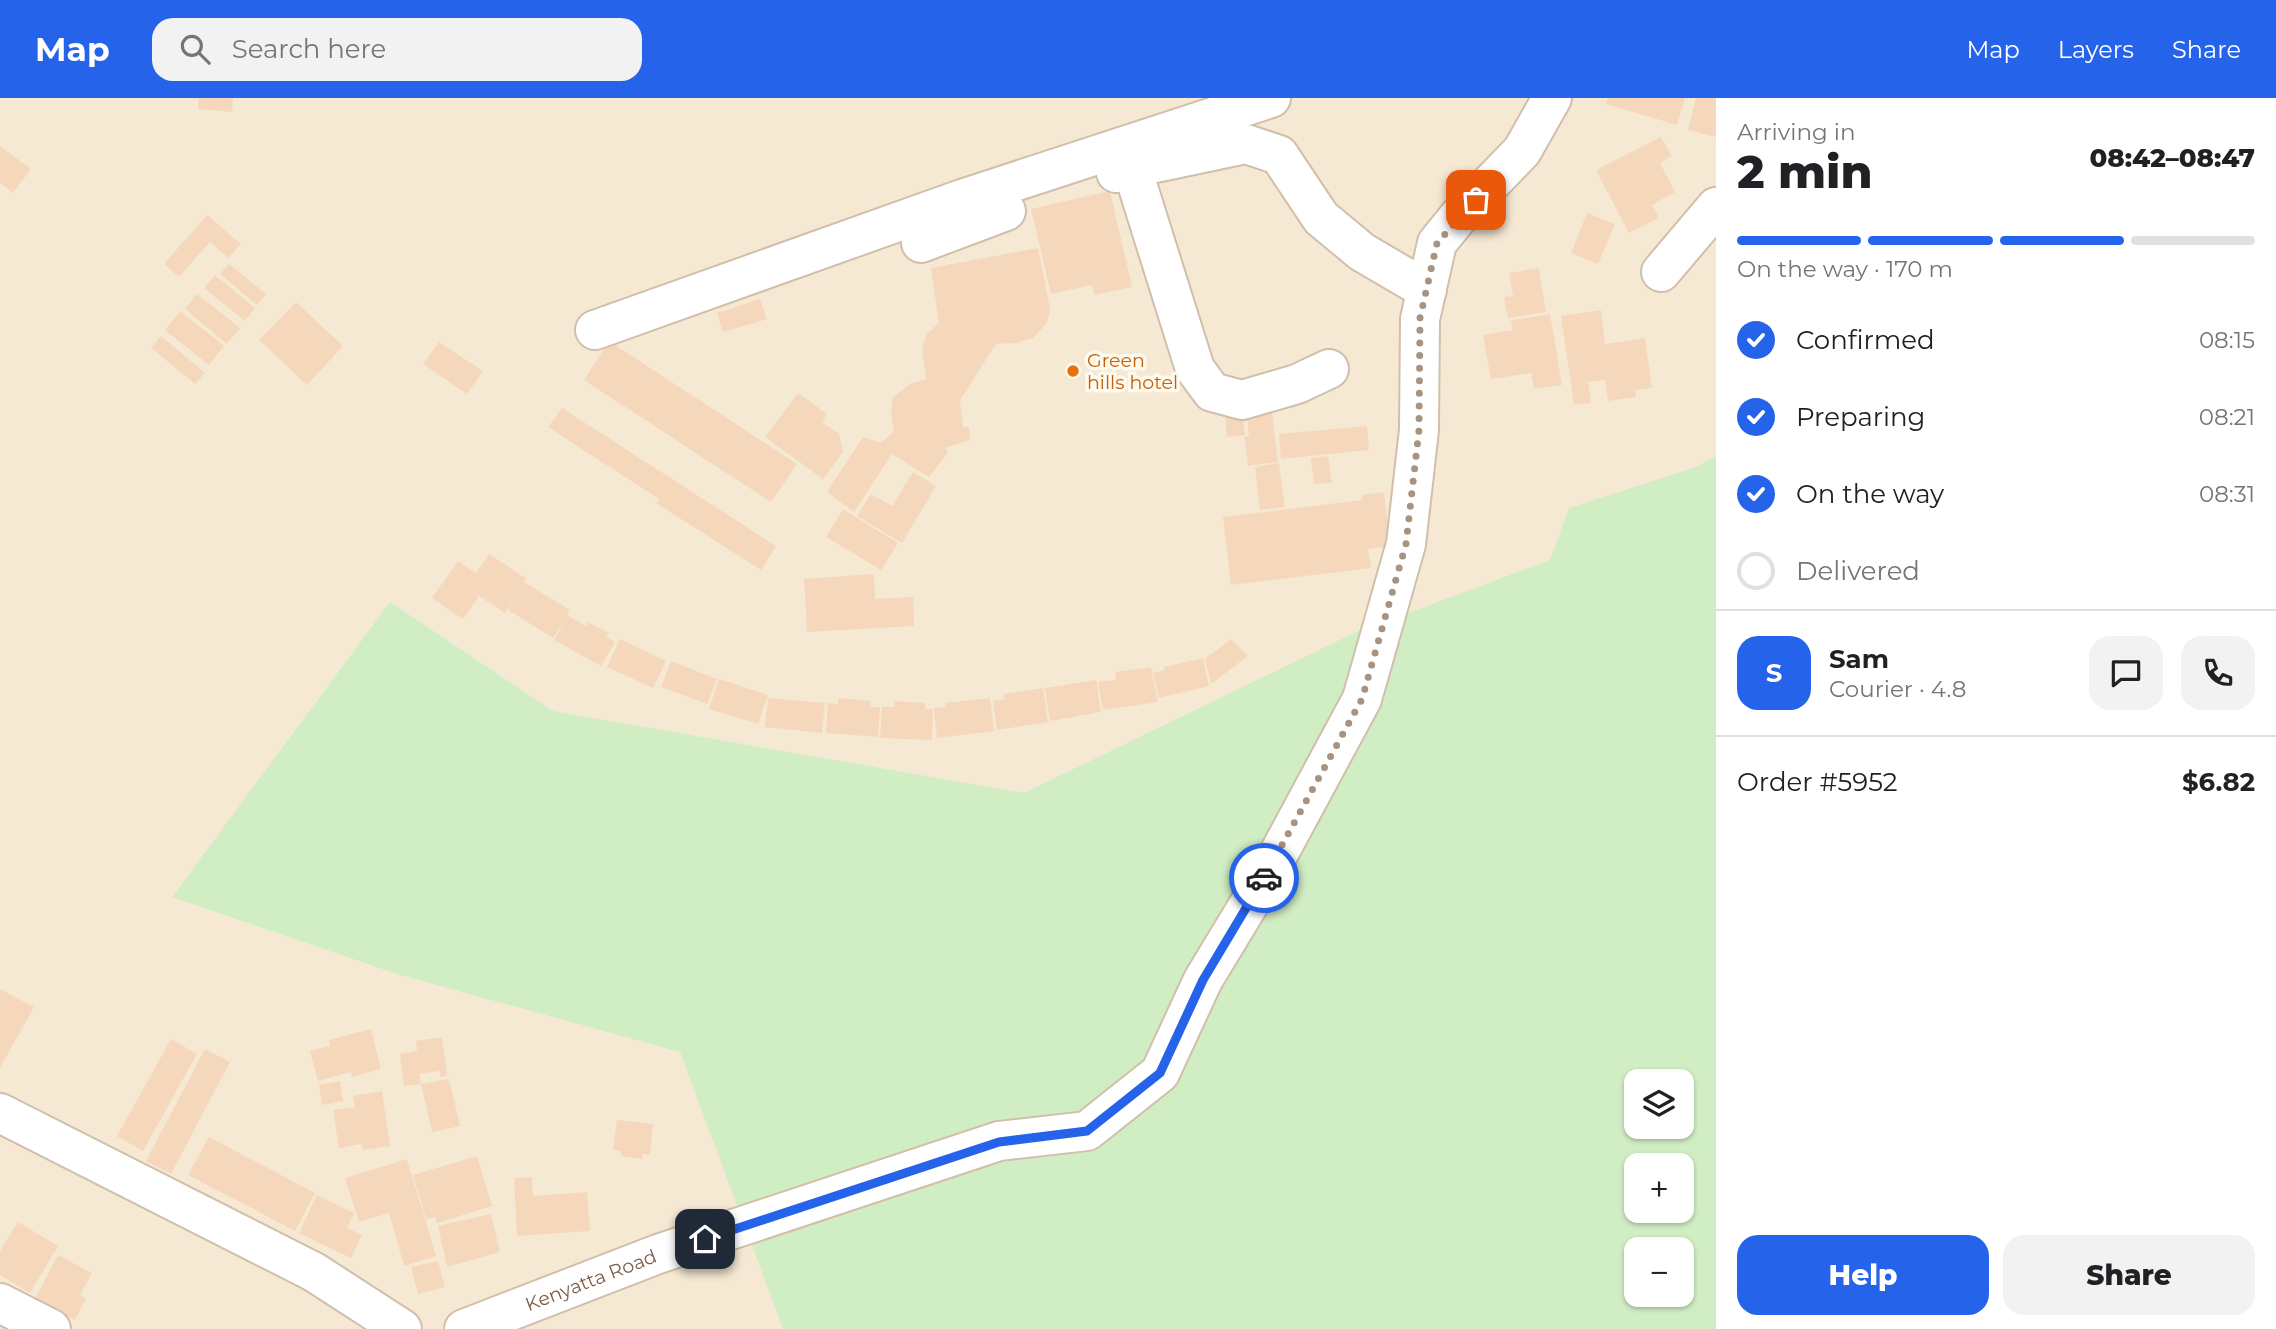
<!DOCTYPE html>
<html lang="en">
<head>
<meta charset="utf-8">
<style>
  body { margin:0; font-family:Montserrat,sans-serif; background:#f2f2f2; color:#202124; height:100vh; display:flex; flex-direction:column; font-size:26px; white-space:nowrap }
  * { box-sizing:border-box; margin:0 }
  p { font-size:23px; color:#757577 }
  .icon { flex:none; width:38px; height:38px; fill:none; stroke:currentColor; stroke-width:2; stroke-linecap:round; stroke-linejoin:round }
  .map { position:relative; flex:1; overflow:hidden }
  .panel { display:flex; flex-direction:column; background:#fff; width:560px }
  .panel>* { flex:none }
  .buttons { position:absolute; left:1624px; top:971px; display:grid; gap:14px }
  .buttons a { display:grid; place-items:center; width:70px; height:70px; border-radius:14px; background:#fff; box-shadow:0 2px 5px #0004; font-size:35px }
  .pin { position:absolute; display:grid; place-items:center; width:60px; height:60px; color:#fff; margin:-30px; border-radius:14px; box-shadow:0 4px 10px #0006 }
  .courier { position:absolute; display:grid; place-items:center; width:70px; height:70px; margin:-35px; border:5px solid #2563eb; border-radius:50%; background:#fff; color:#222; box-shadow:0 2px 9px #0007 }
  .headline em { font-style:normal; font-weight:800 }
  .headline div { display:flex; flex-direction:column-reverse }
  .headline { display:flex; align-items:center; justify-content:space-between; height:119px; padding:0 21px }
  h1 { font-size:46px; font-weight:800; line-height:52px }
  .bar { display:grid; grid-template-columns:repeat(4,1fr); gap:10px 7px; align-content:center; height:84px; padding:0 21px }
  .bar i { height:9px; border-radius:5px; background:#e0e0e0 }
  .bar .on { background:#2563eb }
  .bar p { grid-column:span 4 }
  .line { display:flex; align-items:center; gap:18px; padding:0 21px; border-top:2px solid #e0e0e0 }
  .line div { flex:1 }
  .round { display:grid; place-items:center; flex:none; width:74px; height:74px; border-radius:21px; background:#f2f2f2 }
  ol { padding:0 21px; list-style:none }
  li { display:flex; align-items:center; gap:21px; height:77px }
  li p { margin-inline-start:auto }
  li .icon { padding:7px; border-radius:50%; background:#2563eb; color:#fff; stroke-width:4 }
  li:last-child { color:#757577 }
  li i { width:38px; height:38px; border:4px solid #e0e0e0; border-radius:50% }
  .action { display:flex; gap:14px; margin-top:auto; padding:14px 21px }
  .action a { flex:1; height:80px; border-radius:21px; background:#2563eb; color:#fff; font-size:28px; font-weight:800; line-height:80px; text-align:center }
  .action a+a { background:#f2f2f2; color:#202124 }
  header { display:flex; align-items:center; gap:42px; box-sizing:border-box; height:98px; padding:0 35px; background:#2563eb; color:#fff }
  header strong { font-size:33px }
  nav { display:flex; gap:38px; margin-inline-start:auto; font-size:24px }
  .search { width:490px; height:63px; background:#f2f2f2; display:flex; align-items:center; gap:18px; box-sizing:border-box; padding:0 24px; border-radius:21px; color:#757577; font-size:26px }
  main { display:flex; flex:1; min-height:0 }
  .map>svg:first-child { display:block }
</style>
</head>
<body>
<header>
<strong>Map</strong>
<div class="search"><svg class="icon" aria-label="search" viewBox="0 0 24 24"><circle cx="10" cy="10" r="6"/><path d="M15 15l6 6"/></svg>Search here</div>
<nav><a>Map</a><a>Layers</a><a>Share</a></nav>
</header>
<main>
<div class="map">
<svg width="1716" height="1231" viewBox="0 0 1716 1231">
  <rect width="100%" height="100%" fill="#fef6e7"/>
  <path fill="#f6e9d4" fill-rule="evenodd" d="M0,0H1716V1231H0ZM1636,984H1682V1029H1636ZM1636,1068H1682V1113H1636ZM1636,1152H1682V1197H1636Z"/>
  <path fill="#d1edc3" fill-rule="evenodd" d="M1716,358V1231H783L680,954L397,876L172,799L390,504L553,613L1024,695L1352,536L1550,462L1569,410L1696,369ZM1636,984H1682V1029H1636ZM1636,1068H1682V1113H1636ZM1636,1152H1682V1197H1636Z"/>
  <path fill="#f5d7bc" d="M199,0H233L232,14L198,11Z
    M1608,0H1685L1677,27L1606,6Z
    M1696,0H1716V39L1688,32Z
    M1661,39L1672,58L1660,65L1675,94L1652,107L1659,120L1629,135L1596,72Z
    M0,48L31,71L13,95L0,85Z
    M1110,93L1132,189L1094,197L1092,187L1051,196L1031,111Z
    M1587,115L1615,126L1598,166L1571,155Z
    M207,117L241,146L229,160L210,144L179,179L164,166Z
    M1038,150L1050,211L1047,225L1033,240L1016,245L996,246L960,302L963,329H969L970,342L945,350L948,354L929,379L892,356L854,414L827,394L863,339L881,345L894,333L891,315L893,299L910,286L926,281L922,249L927,236L939,225L931,170Z
    M229,166L266,196L257,207L220,176Z
    M1539,170L1546,214L1508,220L1504,199L1513,198L1509,175Z
    M215,177L255,210L245,223L204,190Z
    M197,196L240,230L227,246L185,211Z
    M760,201L767,221L723,234L717,215Z
    M296,204L343,248L307,287L259,242Z
    M1601,212L1605,246L1645,240L1652,290L1635,292L1636,299L1608,303L1605,282L1588,284L1591,305L1574,307L1561,218Z
    M180,213L224,248L209,267L165,232Z
    M1550,216L1562,287L1534,291L1531,275L1491,281L1483,237L1513,232L1511,222Z
    M161,238L205,275L195,286L151,250Z
    M609,243L797,366L771,404L584,282Z
    M439,244L483,273L467,296L423,266Z
    M798,295L827,316L822,324L839,336L843,354L823,381L765,339Z
    M562,310L776,448L761,472L656,405L659,401L548,329Z
    M1242,315L1245,337L1227,339L1225,317Z
    M1272,315L1278,364L1248,368L1244,339L1249,338L1247,318Z
    M1367,328L1369,352L1281,361L1279,336Z
    M1328,358L1332,385L1314,386L1311,360Z
    M1279,365L1285,409L1260,412L1255,369Z
    M913,374L936,388L902,445L857,418L871,396L892,408Z
    M1384,394L1390,448L1368,451L1371,470L1231,487L1223,419L1362,402V397Z
    M843,411L898,445L881,472L826,439Z
    M489,456L527,481L524,484L570,512L567,517L586,528L588,524L609,535L606,539L615,544L601,568L554,542L564,524L553,540L508,512L518,494L505,515L479,498L463,521L432,500L458,463L476,475Z
    M874,476L875,501L913,499L914,528L807,534L804,481Z
    M620,541L666,563L653,590L607,569Z
    M1231,541L1248,558L1211,586L1205,561Z
    M1203,560L1209,588L1159,600L1153,575L1164,572V569Z
    M671,563L717,581L707,606L661,589Z
    M1151,569L1158,604L1103,612L1098,584L1116,582L1115,574Z
    M719,581L768,597L758,626L709,611Z
    M1096,582L1101,614L1050,623L1045,590Z
    M1043,590L1048,624L997,632L993,603L1005,601L1004,596Z
    M768,600L825,605L822,635L765,629Z
    M838,600L870,603V609H880L878,639L826,635L828,605L838,606Z
    M990,600L994,633L937,640L934,610L945,609V605Z
    M894,603L925,605V611H933L932,642L880,640L882,609H894Z
    M0,891L34,909L0,970Z
    M371,931L381,971L352,979L351,974L318,983L310,953L330,948L329,942Z
    M442,939L447,978L440,979V973L419,976L421,986L404,988L400,956L417,953L416,943Z
    M171,941L197,956L143,1053L117,1038Z
    M205,951L230,964L171,1076L146,1063Z
    M449,981L460,1028L432,1034L421,986Z
    M340,983L343,1003L322,1007L319,987Z
    M382,993L390,1048L363,1052L361,1046L339,1050L333,1012L355,1009L353,998Z
    M617,1022L653,1026L650,1057L643,1056L642,1061L621,1058V1053L613,1052Z
    M209,1039L315,1095L295,1133L188,1077Z
    M477,1058L492,1108L437,1125L435,1119L426,1121L413,1077Z
    M407,1061L436,1158L404,1168L389,1115L359,1124L345,1080Z
    M532,1079L533,1098L587,1094L590,1133L517,1138L514,1080Z
    M317,1097L354,1115L347,1130L362,1137L351,1160L299,1135Z
    M491,1116L500,1154L447,1169L438,1128Z
    M18,1124L58,1148L30,1195L0,1177V1153Z
    M58,1157L92,1175L80,1197L86,1200L75,1222L35,1201Z
    M438,1163L445,1189L418,1196L411,1169Z"/>
  <g fill="none" stroke-linecap="round" stroke-linejoin="round">
    <g stroke="#d1beab" stroke-width="42">
      <g id="minor">
        <path d="M1132,70L1195,271L1212,294L1242,302L1297,286L1329,271"/>
        <path d="M1116,75L1132,70L1246,46L1279,57L1321,120L1362,154L1427,192"/>
        <path d="M921,145L1006,113"/>
        <path d="M1661,174L1716,109"/>
        <path d="M595,232L962,101L1271,0"/>
        <path d="M0,1015L314,1174L402,1231"/>
        <path d="M0,1205L51,1231"/>
        <path id="s1" d="M464,1231L658,1156L999,1043L1087,1033L1160,975L1203,882L1272,768L1362,601L1406,446L1419,332L1420,221L1437,145L1459,118L1522,53L1552,0"/>
      </g>
    </g>
    <use href="#minor" stroke="#fff" stroke-width="38"/>
  </g>
  <g fill="none" stroke-linecap="round" stroke-linejoin="round">
    <path stroke="#a89380" stroke-width="7" stroke-dasharray="0 12.6" d="M1264,780L1362,601L1406,446L1419,332L1420,220L1437,145L1476,102"/>
    <path stroke="#2563eb" stroke-width="9" d="M705,1141L999,1044L1087,1033L1160,975L1203,882L1264,780"/>
  </g>
  <circle fill="#e8710a" stroke="#fffaee" stroke-width="2.5" cx="1073" cy="273" r="7"/>
  <g text-anchor="middle" stroke-width="7" stroke-linejoin="round" paint-order="stroke">
    <g font-size="19" fill="#c56008" stroke="#fffaee" text-anchor="start">
      <text x="1087" y="269">Green<tspan x="1087" dy="22">hills hotel</tspan></text>
    </g>
    <g font-size="19" fill="#7a5d49" stroke="#fffaee">
      <text dy="7" stroke="none"><textPath href="#s1" startOffset="136">Kenyatta Road</textPath></text>
    </g>
  </g>
</svg>
<div class="buttons">
<a><svg class="icon" aria-label="layers" viewBox="0 0 24 24"><path d="M12 4l9 5-9 5-9-5zM3 14l9 5 9-5"/></svg></a>
<a>+</a>
<a>−</a>
</div>
<div class="pin" style="left:1476px;top:102px;background:#ea580c"><svg class="icon" aria-label="bag" viewBox="0 0 24 24"><path d="M5 8h14l-1 12H6zM9 8a3 3 0 0 1 6 0"/></svg></div>
<div class="pin" style="left:705px;top:1141px;background:#1f2937"><svg class="icon" aria-label="home" viewBox="0 0 24 24"><path d="M3 11l9-7 9 7M6 9v11h12V9"/></svg></div>
<div class="courier" style="left:1264px;top:780px"><svg class="icon" aria-label="car" viewBox="0 0 24 24"><path d="M5 17H2v-5l4-1 3-4h7l3 4 3 1v5h-3M9 17h6M6 11h13"/><circle cx="7" cy="17" r="2"/><circle cx="17" cy="17" r="2"/></svg></div>
</div>
<section class="panel">
<div class="headline"><div><h1>2 min</h1><p>Arriving in</p></div><em>08:42–08:47</em></div>
<div class="bar"><i class="on"></i><i class="on"></i><i class="on"></i><i></i><p>On the way · 170 m</p></div>
<ol>
<li><svg class="icon" aria-label="check" viewBox="0 0 24 24"><path d="M5 12l5 5 9-10"/></svg>Confirmed<p>08:15</p></li>
<li><svg class="icon" aria-label="check" viewBox="0 0 24 24"><path d="M5 12l5 5 9-10"/></svg>Preparing<p>08:21</p></li>
<li><svg class="icon" aria-label="check" viewBox="0 0 24 24"><path d="M5 12l5 5 9-10"/></svg>On the way<p>08:31</p></li>
<li><i></i>Delivered</li>
</ol>
<div class="line" style="height:126px"><b class="round" style="background:#2563eb;color:#fff">S</b><div><b>Sam</b><p>Courier · 4.8</p></div><a class="round"><svg class="icon" aria-label="chat" viewBox="0 0 24 24"><path d="M4 5h16v11H9l-5 4z"/></svg></a><a class="round"><svg class="icon" aria-label="phone" viewBox="0 0 24 24"><path d="M5 4h4l2 5-3 2q2 4 5 5l2-3 5 2v4C11 20 4 13 5 4z"/></svg></a></div>
<div class="line" style="height:91px"><div>Order #5952</div><b>$6.82</b></div>
<div class="action"><a>Help</a><a>Share</a></div>
</section>
</main>
</body>
</html>
